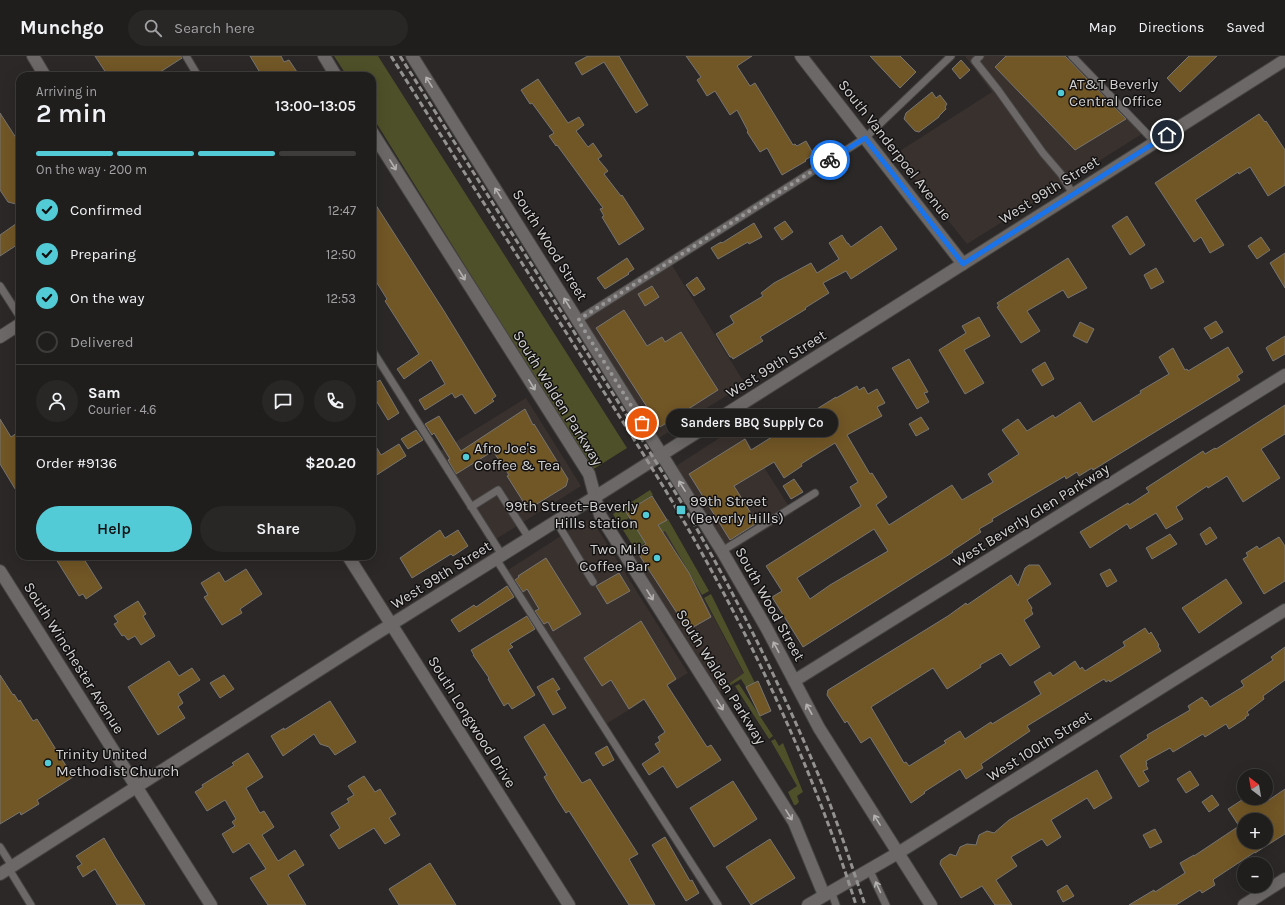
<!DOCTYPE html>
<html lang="en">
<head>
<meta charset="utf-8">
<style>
  body { margin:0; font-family:Karla,sans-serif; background:#282726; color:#f1f3f6; height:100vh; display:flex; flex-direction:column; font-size:15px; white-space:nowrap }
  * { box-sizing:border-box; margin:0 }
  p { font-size:13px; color:#a2a2a4 }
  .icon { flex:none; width:22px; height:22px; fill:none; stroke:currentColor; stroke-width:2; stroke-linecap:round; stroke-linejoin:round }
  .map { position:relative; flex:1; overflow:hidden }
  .details { position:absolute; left:16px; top:16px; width:360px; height:488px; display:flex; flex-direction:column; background:#201e1d; border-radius:12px; box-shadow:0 4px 16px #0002,0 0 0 1px #3d3c3b }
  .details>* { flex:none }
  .needle { width:26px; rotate:329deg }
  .controls { position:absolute; left:1237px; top:713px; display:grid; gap:8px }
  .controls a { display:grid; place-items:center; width:36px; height:36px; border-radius:50%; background:#201e1d; box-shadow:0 4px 16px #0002,0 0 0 1px #3d3c3b; font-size:20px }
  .pin { position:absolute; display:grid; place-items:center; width:34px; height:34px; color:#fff; margin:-17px; border:2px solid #fff; border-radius:50%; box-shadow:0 1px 4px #0007 }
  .courier { position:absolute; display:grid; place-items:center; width:40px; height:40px; margin:-20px; border:3px solid #1a73e8; border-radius:50%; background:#fff; color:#222; box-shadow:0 1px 5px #0007 }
  .bubble { position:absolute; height:28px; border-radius:14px; background:#201e1d; box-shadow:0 4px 16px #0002,0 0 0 1px #3d3c3b; font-size:13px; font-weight:600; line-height:28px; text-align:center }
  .headline em { font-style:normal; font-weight:600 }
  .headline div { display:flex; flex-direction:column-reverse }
  .headline { display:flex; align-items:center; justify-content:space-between; height:68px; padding:0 20px }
  h1 { font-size:26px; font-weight:600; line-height:30px }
  .bar { display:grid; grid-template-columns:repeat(4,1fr); gap:6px 4px; align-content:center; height:48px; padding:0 20px }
  .bar i { height:5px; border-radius:3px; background:#3d3c3b }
  .bar .current { background:#52cbd7 }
  .bar p { grid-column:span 4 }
  .line { display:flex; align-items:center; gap:10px; padding:0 20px; border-top:1px solid #3d3c3b }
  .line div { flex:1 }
  .round { display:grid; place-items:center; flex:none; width:42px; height:42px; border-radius:21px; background:#282726 }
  ol { padding:0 20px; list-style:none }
  li { display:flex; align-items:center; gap:12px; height:44px }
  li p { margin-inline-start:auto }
  li .icon { padding:4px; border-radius:50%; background:#52cbd7; color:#111; stroke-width:4 }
  li:last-child { color:#a2a2a4 }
  li i { width:22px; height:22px; border:2px solid #3d3c3b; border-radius:50% }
  .primary-button { display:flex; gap:8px; margin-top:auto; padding:8px 20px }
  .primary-button a { flex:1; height:46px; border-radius:24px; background:#52cbd7; color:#111; font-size:16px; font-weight:600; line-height:46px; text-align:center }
  .primary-button a+a { background:#282726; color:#f1f3f6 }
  header { display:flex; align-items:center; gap:24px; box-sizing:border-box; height:56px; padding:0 20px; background:#201e1d; border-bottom:1px solid #3d3c3b }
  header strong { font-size:19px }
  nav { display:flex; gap:22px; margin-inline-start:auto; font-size:14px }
  .search { width:280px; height:36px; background:#282726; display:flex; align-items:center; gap:10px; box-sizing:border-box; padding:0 14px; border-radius:22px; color:#a2a2a4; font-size:15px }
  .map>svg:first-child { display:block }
</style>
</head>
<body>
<header>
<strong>Munchgo</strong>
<div class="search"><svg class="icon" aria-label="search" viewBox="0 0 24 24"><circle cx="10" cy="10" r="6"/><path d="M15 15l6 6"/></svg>Search here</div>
<nav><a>Map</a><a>Directions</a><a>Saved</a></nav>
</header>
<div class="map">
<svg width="1285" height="849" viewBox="0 0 1285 849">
  <rect width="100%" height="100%" fill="#2b2827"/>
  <path fill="#39312d" d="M965,0H1072L1145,76L967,188L895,98L992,36Z
    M670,206L745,328L659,382L583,261Z
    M526,342L581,430L493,485L437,397Z
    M738,370L793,457L730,496L676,410Z
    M592,464L688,617L603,670L505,516L584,465Z
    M665,474L693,523L744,618L723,632L724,633L720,636L631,496Z"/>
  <path fill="#4e5029" d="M334,0H378L627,392L592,414L372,60V20H347Z
    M650,434L653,439L626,456L629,462L619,468L613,458Z
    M668,463L709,535L702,539L665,475L635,493L623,474L633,468L641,480Z
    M711,538L755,627L746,631L741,623L724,633L723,632L744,617L704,542Z
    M739,628L773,680L769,683L735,630Z
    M775,683L779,690L783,687L803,736L797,740L799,746L796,749H794L788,736L797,730L771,685Z"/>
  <path fill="#715626" stroke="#777573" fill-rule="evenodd" d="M95,0H181L182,2L154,20H108Z
    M250,0H281L284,6L289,4L297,16L290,20H262Z
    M588,0H619L648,49L636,57L604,6L582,19L575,7Z
    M686,0H752L737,10L750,30L755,27L793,89L795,88L797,90L806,85L814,99L805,104L806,105L782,119L767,92L760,96L747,76L748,75L737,54L730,59L715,35L707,40L697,24L701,21Z
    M870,0H900L916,16L900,32Z
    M1006,0H1065L1126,63L1075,94L995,11Z
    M1189,0H1217L1180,36L1167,22Z
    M961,4L970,14L960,23L952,13Z
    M538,23L568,67L579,61L584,69L576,75L588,91L593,87L602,100L598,103L608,115L604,118L621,140L622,139L644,173L619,189L602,161L604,160L600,153L603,152L557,89L556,90L549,80L554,77L532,47L530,48L521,34Z
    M932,36L936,42L940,39L947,48L945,51L946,53L939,60V61L919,76L915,75L904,63L906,57Z
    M0,57L20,88V149L8,146L0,134Z
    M1259,58L1265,66L1266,65L1285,94V129L1268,140L1250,111L1239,118L1238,116L1195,144L1224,189L1210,197L1201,181L1194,186L1155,127Z
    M372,143L444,255L496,340L492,343L494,345L475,358L462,338L455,342L452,337L425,354L419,344L445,328L431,304L404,323L397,313L419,298L385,245L387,243L372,219Z
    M1127,160L1145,189L1130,199L1112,170Z
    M20,165V187L0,200V179Z
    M785,165L793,176L782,184L774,172Z
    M754,167L762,181L749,188L748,186L718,203L711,192L721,186L722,187Z
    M881,170L897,193L851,223L846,215L823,227L829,237L805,252L806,253L760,281L763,285L733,303L732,301H730L716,278L734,267L730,260L763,240L761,237L774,227L811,207L817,217L839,203L829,187L842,179L847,187H848L851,191Z
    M1261,181L1270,194L1257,203L1248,190Z
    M1285,197V232L1270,207Z
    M627,202L634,213L628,217L629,218L605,233L597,222Z
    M1068,202L1087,232L1068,242L1063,234L1027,255L1040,275L1021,287L997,251L999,250L997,247Z
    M1156,212L1164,226L1151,233L1144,219Z
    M697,221L705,233L694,240L686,229Z
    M652,230L659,241L645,250L638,238Z
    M624,254L647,290L662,281L665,286L681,276L718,334L660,371L596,272Z
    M979,261L990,280L964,294L984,327L965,338L939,294L966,277L962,270Z
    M1216,265L1223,276L1211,283L1204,272Z
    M1080,266L1094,273L1087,287L1073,280Z
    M1285,280V298L1273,305L1266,292L1267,291Z
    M1228,291L1243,316L1237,320L1240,324L1093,414L1092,412L1079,420L1077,416L1066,423L1065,420L992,463L993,465L979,473L981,476L952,495L953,496L803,591L772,541L782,535L766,510L861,450L850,431L858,426L835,387L801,408L802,410L784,422L774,406L734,430L757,467L730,484L689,418L745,383L751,394L836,341V342L857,330L859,334L864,331L868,338L877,333L885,347L877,351L882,360L847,379L870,418L872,417L887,441L876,449L889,469L952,429L962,444L993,426L988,418L1019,398L1002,374L1018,363L1027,375L1053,359L1055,362L1080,346L1093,366L1141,337L1140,335L1169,318L1159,301L1173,292L1185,314L1187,313L1188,315ZM874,473L888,495L830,529L810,543L797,522Z
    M909,303L928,336L924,337L929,346L917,353L892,312Z
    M1045,306L1054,323L1042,330L1032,314Z
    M380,324L399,357L388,364L372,338V329Z
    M1285,349V378L1261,393L1280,422L1243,446L1227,420L1208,432L1207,430L1176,451L1183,463L1166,473L1156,457L1130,473L1127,468L1090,492L1080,476L1128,447L1129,449L1149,436L1146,432L1203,395L1205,398L1215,392L1216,393Z
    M525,353L533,369L534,368L568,423L566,430L532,451L526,450L507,420L509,419L493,395L456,418L448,404L450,403L434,377L432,379L425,368L439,360L461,395Z
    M921,361L929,373L916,380L909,368Z
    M0,363L11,381L20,375V441L0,408Z
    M416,374L423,384L408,393L401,383Z
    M372,384L381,399L399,388L406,400L372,422Z
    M794,423L803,436L791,443L783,430Z
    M652,440L667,464L658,469L689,517L711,561L688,574L636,494L646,488L626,456Z
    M1210,471L1217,482L1206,489L1200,478Z
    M440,474L445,482L458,474L468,490L453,500L451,498L412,522L400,502Z
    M1170,478L1177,488L1152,503L1146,492Z
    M1279,481L1285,490V525L1264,538L1243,503L1248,500L1246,497L1257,490L1259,493Z
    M54,500H82L102,532L86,543L83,538L79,540Z
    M546,502L581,558L553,575L548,566L544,568L535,555L539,553L527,533L523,536L515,524L519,521L518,520Z
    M1029,509H1039L1051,528L1027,544L1032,552L1031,554L1033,558L1024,564L1040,591L1010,610L1001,597L980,609L981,611L947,633L933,612L871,651L904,707L906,706L909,710L946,687L944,685L960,675L965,683L991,666L992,668L1041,638L1034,626L1050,616L1053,620L1075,605L1080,613L1082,611L1085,615L1125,590L1123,586L1145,572L1149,578L1151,576L1159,589L1158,590L1161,595L1110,626L1109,624L1106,626L1104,623L1027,670L1030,675L981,708L983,712L966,723L960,713L924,736L925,737L911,747L870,681L861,687L847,665L845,667L827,639L828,634L948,560L966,547L967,549L1011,519L1018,530L1025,512Z
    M246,513L262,538L240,553L242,557L222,569L204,541L208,539L201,527L219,516L225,526Z
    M1110,513L1117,525L1107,531L1100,518Z
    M619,517L630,535L607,548L596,530Z
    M1226,523L1242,547L1199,577L1182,552Z
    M507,530L514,541L459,576L451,564L474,549L476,551Z
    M138,545L146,558L143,560L155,580L141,589L135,580L128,584L124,579L122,580L114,568L118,566L114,560Z
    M527,560L535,573L510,588L513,591L508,594L535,639L512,653L508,647L504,650L488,623L489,622L473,599H474L471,594Z
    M641,565L676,623L667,629L707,691L711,689L721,704L677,732L663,710L649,719L642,708L660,696L655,688L660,685L658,681L665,676L644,643L629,653L611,624L602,630L584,602Z
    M1285,591V624L1263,640L1264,643L1247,656L1249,659L1245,661L1246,662L1229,673L1226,668L1205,681L1203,678L1173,696L1170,692L1146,705L1147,708L1146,709L1148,713L1143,715L1149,725L1139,731L1120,700L1148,682L1147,679L1190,654L1188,650L1202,641L1205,645L1206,644L1210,651L1244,630L1241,625L1273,604L1271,601Z
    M169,605L179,620L192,612L200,624L178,638L183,647L178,651L185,662L158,679L128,631Z
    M0,619L13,639L14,638L19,646L20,644L33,665L37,663L73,721L37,744L39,748L21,759L20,756L0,768Z
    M224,619L234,633L220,642L210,627Z
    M553,622L560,633L556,635L566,652L553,659L537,631Z
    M758,625L771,655L760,660L746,631Z
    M330,645L356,686L335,699L329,691L320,688L314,678L283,700L271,680L284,672V674Z
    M544,668L582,727L590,723L638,798L629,803L655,849H629L569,755L566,757L557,743L544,721L547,719L524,681Z
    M607,690L614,704L603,710L595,697Z
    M248,697L263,721L246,732L260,757L264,755L274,771L262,779L278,805L295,794L304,809L288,819L306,849H268L250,822L266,813L249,787L233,797L222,778L235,770L232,766L236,763L225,744L207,755L195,736L203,731L202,729L234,709L232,707Z
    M1097,714L1112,742L1094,753L1087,742L1051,764L1061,781L1047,790L1042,783L1011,801L1017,810L996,824L1012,849H995L982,830L961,842L940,808L941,804L950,798L956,800L960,791L967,788L976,789L979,779L987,775L994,777L1009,764Z
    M1190,715L1199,729L1186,737L1177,723Z
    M364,720L375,736L380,733L396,758L389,762L400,779L385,788L374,772L339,793L330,779L340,772L331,757L349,746L347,743L354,739L348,730Z
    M733,725L757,763L714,791L690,752Z
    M1285,733V778L1255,797V796L1214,823L1213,824L1215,829L1202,837L1200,834L1176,849H1129L1154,834L1155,836L1185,817L1180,807L1194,799V800L1239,770L1228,753L1245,742H1259L1263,748ZM1244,764H1266V786H1244Z
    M1212,739L1219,749L1209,756L1202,746Z
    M1155,773L1162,786L1150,792L1143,779Z
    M665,781L690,825L692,824L699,837L686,845L652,789Z
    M104,782L115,801L145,849H117L95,813L83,821L77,811L82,808L76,800Z
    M770,783L795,822L751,849L726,811Z
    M430,807L456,849H399L389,833Z
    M1067,829L1074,840L1063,846L1057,835Z"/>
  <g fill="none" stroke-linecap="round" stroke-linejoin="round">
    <g stroke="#454342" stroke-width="9">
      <path id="service" d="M186,0L198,20
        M980,0L975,5L998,34L1043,97L1061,118L1073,138
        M1072,0L1155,86
        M0,230L20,261
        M578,264L865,82L951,0
        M372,294L502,499
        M471,451L498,434L529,482
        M556,465L593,526
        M722,495L815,437
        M496,503L718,849
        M0,791L12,810
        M9,813L31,849
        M869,813L886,849
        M831,835L836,849"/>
    </g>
    <g stroke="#454342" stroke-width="14">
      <path id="minor" d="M324,0L336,20
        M412,0L722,495L767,573L819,672L931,849
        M801,0L963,208
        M372,76L589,418L600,459L794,766L824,839
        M0,281L20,268
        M0,515L211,849
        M794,625L1285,319
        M808,849L898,797L1285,554
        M1244,849L1285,823"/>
    </g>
    <g stroke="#454342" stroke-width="14">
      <path id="tertiary" d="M33,0L45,20
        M348,500L569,849
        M0,818L371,581L606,434L1285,4"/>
    </g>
    <use href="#service" stroke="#6b6867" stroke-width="7"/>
    <use href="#minor" stroke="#6b6867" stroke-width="12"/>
    <use href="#tertiary" stroke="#6b6867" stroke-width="12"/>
    <path stroke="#949291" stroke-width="3" stroke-dasharray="6 3" stroke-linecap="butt" d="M391,0C450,94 509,187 569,281C613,351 659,420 699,492C763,606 817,725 856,849
      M400,0L680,444C732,532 778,623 818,718C836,761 850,805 865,849"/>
  </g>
  <defs><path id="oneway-shaft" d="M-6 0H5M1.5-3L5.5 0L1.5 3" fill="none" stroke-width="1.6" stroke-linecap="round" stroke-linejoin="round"/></defs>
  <g stroke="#b4b2b1">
    <use href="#oneway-shaft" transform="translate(429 26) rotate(-122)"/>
    <use href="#oneway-shaft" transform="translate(393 109) rotate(58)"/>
    <use href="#oneway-shaft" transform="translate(498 137) rotate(-122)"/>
    <use href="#oneway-shaft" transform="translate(462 219) rotate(58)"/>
    <use href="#oneway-shaft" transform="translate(567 247) rotate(-122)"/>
    <use href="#oneway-shaft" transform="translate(532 329) rotate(58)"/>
    <use href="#oneway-shaft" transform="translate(682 430) rotate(-122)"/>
    <use href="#oneway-shaft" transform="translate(650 539) rotate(58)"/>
    <use href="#oneway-shaft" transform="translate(776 591) rotate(-118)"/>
    <use href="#oneway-shaft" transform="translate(720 649) rotate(58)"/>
    <use href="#oneway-shaft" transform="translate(809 653) rotate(-119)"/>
    <use href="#oneway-shaft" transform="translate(789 759) rotate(58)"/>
    <use href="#oneway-shaft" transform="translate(877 764) rotate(-122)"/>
    <use href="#oneway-shaft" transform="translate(878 831) rotate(-115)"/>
  </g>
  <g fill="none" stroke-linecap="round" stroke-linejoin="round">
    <path stroke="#989696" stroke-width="4" stroke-dasharray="0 7.2" d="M642,367L578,264L830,104"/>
    <path stroke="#1a73e8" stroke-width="5" d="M830,104L865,82L963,208L1167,79"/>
  </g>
  <g fill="#52cbd7" stroke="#131111" stroke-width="1.5">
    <circle cx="1061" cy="37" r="4"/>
    <circle cx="466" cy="401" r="4"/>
    <rect x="676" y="449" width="10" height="10" rx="2"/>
    <circle cx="646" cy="459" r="4"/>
    <circle cx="657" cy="502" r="4"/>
    <circle cx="48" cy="707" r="4"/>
  </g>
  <g text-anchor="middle" stroke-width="3" stroke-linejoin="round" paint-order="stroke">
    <g font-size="15" fill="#d3d2d1" stroke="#131111" text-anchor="start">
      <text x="1069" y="33">AT&amp;T Beverly<tspan x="1069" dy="17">Central Office</tspan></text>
      <text x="474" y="397">Afro Joe's<tspan x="474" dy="17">Coffee &amp; Tea</tspan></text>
      <text x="690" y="450">99th Street<tspan x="690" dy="17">(Beverly Hills)</tspan></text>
      <text x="638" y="455" text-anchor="end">99th Street–Beverly<tspan x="638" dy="17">Hills station</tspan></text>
      <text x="649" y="498" text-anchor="end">Two Mile<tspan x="649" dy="17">Coffee Bar</tspan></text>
      <text x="56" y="703">Trinity United<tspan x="56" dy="17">Methodist Church</tspan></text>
    </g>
    <g font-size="15" fill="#d3d2d1" stroke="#131111">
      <text transform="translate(895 94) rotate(52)" y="5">South Vanderpoel Avenue</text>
      <text transform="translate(1049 134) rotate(-32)" y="5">West 99th Street</text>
      <text transform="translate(550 189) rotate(58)" y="5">South Wood Street</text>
      <text transform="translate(776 308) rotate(-32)" y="5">West 99th Street</text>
      <text transform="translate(558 342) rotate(58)" y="5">South Walden Parkway</text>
      <text transform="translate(1031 459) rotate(-32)" y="5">West Beverly Glen Parkway</text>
      <text transform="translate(441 519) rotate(-32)" y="5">West 99th Street</text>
      <text transform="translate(770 548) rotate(61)" y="5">South Wood Street</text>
      <text transform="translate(74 602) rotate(58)" y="5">South Winchester Avenue</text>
      <text transform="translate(721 621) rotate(58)" y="5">South Walden Parkway</text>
      <text transform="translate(472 666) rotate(58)" y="5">South Longwood Drive</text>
      <text transform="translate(1039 690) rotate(-32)" y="5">West 100th Street</text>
    </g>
  </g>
</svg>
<div class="controls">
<a><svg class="needle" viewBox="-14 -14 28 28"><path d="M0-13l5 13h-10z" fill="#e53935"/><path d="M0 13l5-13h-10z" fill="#a2a2a4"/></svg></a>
<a>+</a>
<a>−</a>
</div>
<div class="pin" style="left:642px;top:367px;background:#ea580c"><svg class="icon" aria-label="bag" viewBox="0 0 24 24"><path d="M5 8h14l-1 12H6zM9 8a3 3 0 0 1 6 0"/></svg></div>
<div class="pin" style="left:1167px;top:79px;background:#1f2937"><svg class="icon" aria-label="home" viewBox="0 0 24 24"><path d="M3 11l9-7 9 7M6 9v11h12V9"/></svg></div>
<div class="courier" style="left:830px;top:104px"><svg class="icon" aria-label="bike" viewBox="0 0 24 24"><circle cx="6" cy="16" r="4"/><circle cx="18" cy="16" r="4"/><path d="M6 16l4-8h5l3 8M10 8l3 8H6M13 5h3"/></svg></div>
<div class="bubble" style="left:666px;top:353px;width:172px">Sanders BBQ Supply Co</div>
<section class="details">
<div class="headline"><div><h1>2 min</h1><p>Arriving in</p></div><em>13:00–13:05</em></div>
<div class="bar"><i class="current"></i><i class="current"></i><i class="current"></i><i></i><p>On the way · 200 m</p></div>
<ol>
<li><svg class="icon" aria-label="check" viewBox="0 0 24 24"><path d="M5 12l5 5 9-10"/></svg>Confirmed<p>12:47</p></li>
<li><svg class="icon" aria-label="check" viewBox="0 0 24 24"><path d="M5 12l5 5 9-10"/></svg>Preparing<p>12:50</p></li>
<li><svg class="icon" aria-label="check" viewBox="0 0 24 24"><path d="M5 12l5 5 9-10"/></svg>On the way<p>12:53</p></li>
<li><i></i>Delivered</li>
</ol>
<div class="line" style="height:72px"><a class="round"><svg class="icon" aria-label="person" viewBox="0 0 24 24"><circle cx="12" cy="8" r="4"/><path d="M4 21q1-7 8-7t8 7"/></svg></a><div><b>Sam</b><p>Courier · 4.6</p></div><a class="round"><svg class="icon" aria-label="chat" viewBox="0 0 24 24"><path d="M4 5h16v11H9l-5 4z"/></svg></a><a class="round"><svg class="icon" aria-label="phone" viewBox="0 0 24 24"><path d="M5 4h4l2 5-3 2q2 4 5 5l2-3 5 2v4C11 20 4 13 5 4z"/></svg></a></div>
<div class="line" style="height:52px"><div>Order #9136</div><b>$20.20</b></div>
<div class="primary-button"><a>Help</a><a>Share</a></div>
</section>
</div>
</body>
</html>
